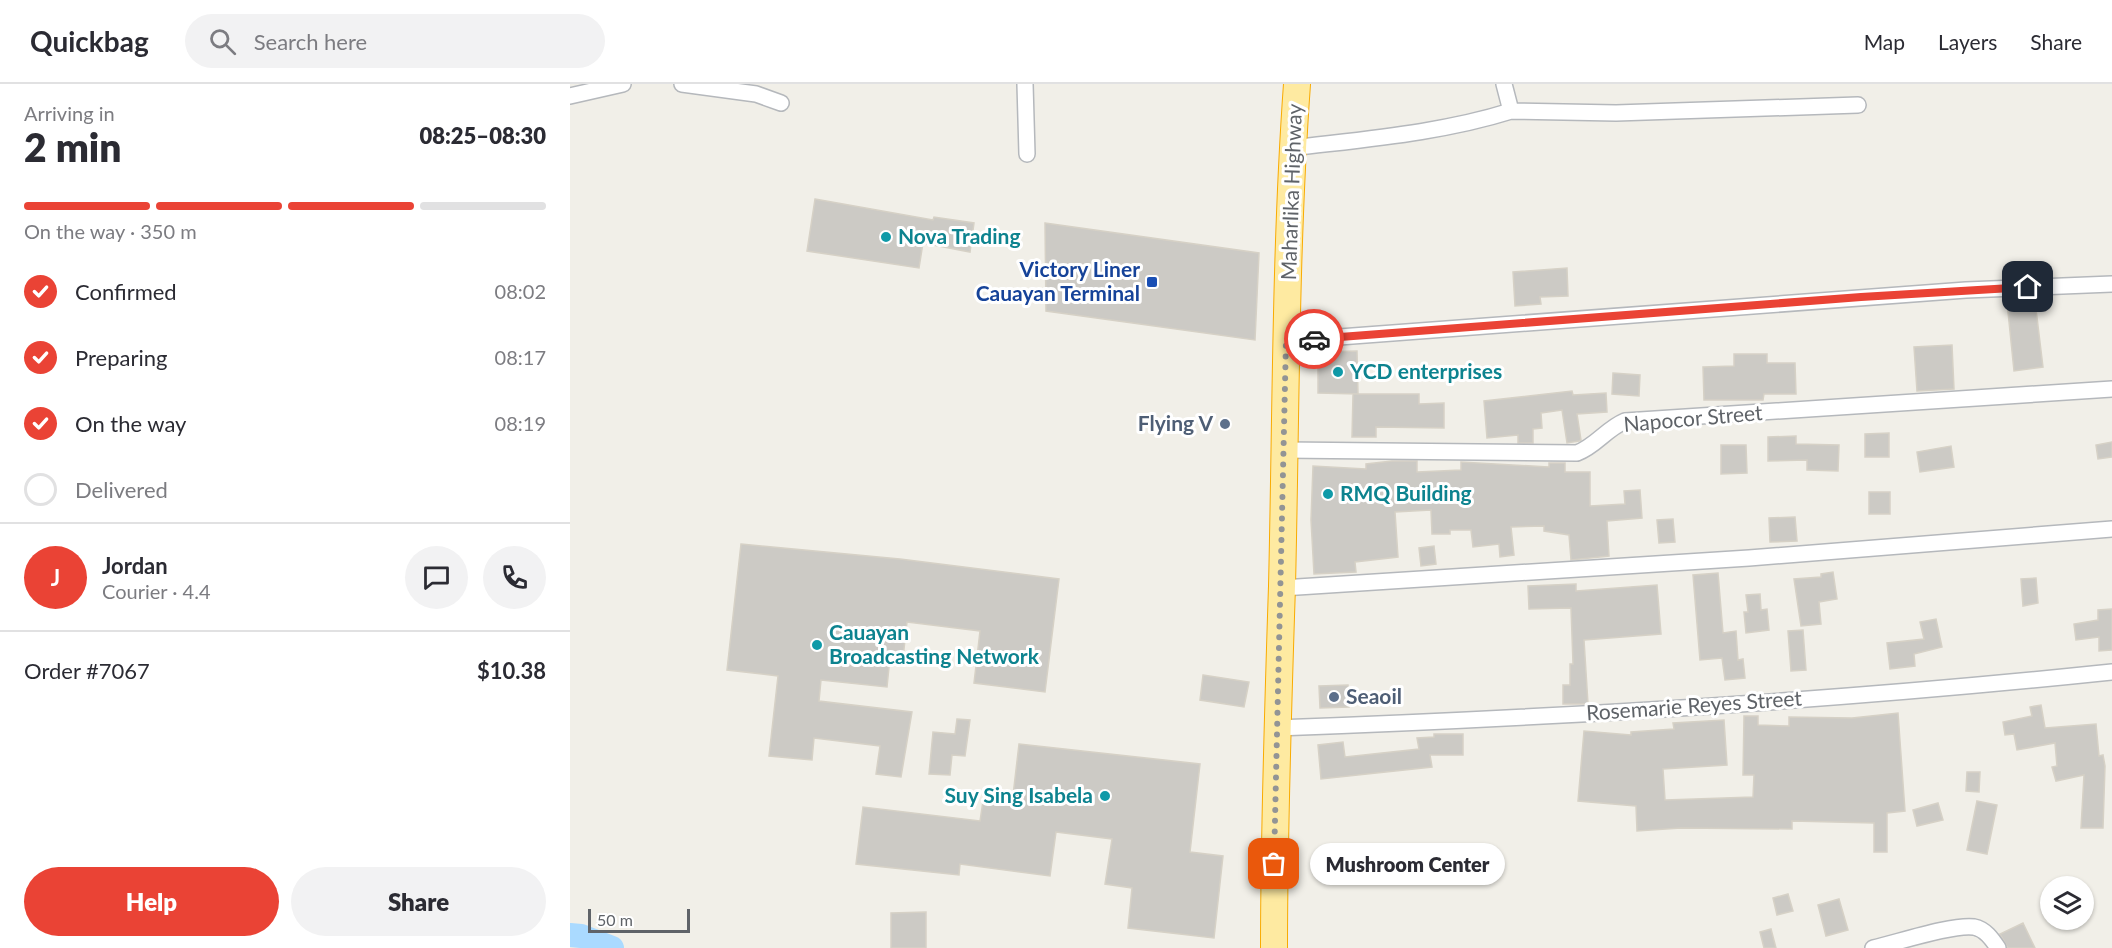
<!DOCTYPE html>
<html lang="en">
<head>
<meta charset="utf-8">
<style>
  body { margin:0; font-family:Lato,sans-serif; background:#f2f2f3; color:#2b2b33; height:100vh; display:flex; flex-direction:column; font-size:22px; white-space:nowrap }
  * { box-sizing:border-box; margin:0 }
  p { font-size:20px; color:#7c7c81 }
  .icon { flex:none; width:33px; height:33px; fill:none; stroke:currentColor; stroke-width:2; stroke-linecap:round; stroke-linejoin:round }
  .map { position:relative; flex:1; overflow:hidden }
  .panel { display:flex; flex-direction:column; background:#fff; width:570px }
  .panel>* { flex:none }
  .fabs { position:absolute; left:1470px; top:792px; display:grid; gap:12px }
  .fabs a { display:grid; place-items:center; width:54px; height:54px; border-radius:50%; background:#fff; box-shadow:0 2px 4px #0004; font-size:30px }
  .scale { position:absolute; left:18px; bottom:15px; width:102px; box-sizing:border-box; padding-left:6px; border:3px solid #5f6368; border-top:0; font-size:16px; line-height:21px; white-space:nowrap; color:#5f6368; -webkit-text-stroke:4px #fff; paint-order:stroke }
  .pin { position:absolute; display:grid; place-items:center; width:51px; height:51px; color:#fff; margin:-26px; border-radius:12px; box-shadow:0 3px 9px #0006 }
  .courier { position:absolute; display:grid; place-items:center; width:60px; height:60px; margin:-30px; border:4px solid #ea4335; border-radius:50%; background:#fff; color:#222; box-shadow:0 2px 8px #0007 }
  .bubble { position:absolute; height:42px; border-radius:21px; background:#fff; box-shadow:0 2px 4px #0004; font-size:20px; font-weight:800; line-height:42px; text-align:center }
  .overview em { font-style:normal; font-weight:800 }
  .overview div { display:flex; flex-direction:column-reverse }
  .overview { display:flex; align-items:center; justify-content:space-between; height:102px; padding:0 24px }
  h1 { font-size:39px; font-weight:800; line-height:45px }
  .bar { display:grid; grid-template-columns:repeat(4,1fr); gap:9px 6px; align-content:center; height:72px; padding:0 24px }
  .bar i { height:8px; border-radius:4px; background:#e1e1e2 }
  .bar .selected { background:#ea4335 }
  .bar p { grid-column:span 4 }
  .line { display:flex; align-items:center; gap:15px; padding:0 24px; border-top:2px solid #e1e1e2 }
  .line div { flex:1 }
  .round { display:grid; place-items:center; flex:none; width:63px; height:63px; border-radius:32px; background:#f2f2f3 }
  ol { padding:0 24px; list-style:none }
  li { display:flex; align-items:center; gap:18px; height:66px }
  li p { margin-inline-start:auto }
  li .icon { padding:6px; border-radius:50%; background:#ea4335; color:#fff; stroke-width:4 }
  li:last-child { color:#7c7c81 }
  li i { width:33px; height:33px; border:3px solid #e1e1e2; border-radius:50% }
  .button { display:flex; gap:12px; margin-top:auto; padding:12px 24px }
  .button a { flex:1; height:69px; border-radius:36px; background:#ea4335; color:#fff; font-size:24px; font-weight:800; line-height:69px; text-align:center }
  .button a+a { background:#f2f2f3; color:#2b2b33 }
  header { display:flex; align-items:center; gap:36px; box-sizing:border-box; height:84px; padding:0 30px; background:#fff; border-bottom:2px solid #e1e1e2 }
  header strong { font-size:28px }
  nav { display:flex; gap:33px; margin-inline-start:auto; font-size:21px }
  .search { width:420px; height:54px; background:#f2f2f3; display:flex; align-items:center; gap:15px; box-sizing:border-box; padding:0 21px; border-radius:33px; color:#7c7c81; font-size:22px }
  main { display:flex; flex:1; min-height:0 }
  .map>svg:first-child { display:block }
</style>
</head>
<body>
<header>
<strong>Quickbag</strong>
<div class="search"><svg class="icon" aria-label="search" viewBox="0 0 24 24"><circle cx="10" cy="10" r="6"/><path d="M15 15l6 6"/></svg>Search here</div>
<nav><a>Map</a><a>Layers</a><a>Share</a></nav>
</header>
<main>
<section class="panel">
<div class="overview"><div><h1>2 min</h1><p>Arriving in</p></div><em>08:25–08:30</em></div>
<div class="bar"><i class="selected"></i><i class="selected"></i><i class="selected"></i><i></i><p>On the way · 350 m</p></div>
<ol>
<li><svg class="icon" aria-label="check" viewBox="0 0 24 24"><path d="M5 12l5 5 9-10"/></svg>Confirmed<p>08:02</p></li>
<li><svg class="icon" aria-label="check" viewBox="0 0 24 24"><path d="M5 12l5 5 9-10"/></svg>Preparing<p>08:17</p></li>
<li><svg class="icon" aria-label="check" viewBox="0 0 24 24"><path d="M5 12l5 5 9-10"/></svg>On the way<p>08:19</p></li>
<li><i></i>Delivered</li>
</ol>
<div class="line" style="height:108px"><b class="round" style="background:#ea4335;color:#fff">J</b><div><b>Jordan</b><p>Courier · 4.4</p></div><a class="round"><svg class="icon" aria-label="chat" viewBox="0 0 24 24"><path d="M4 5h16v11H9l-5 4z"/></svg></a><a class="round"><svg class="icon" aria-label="phone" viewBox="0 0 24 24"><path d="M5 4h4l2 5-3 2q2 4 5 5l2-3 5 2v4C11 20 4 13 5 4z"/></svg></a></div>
<div class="line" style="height:78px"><div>Order #7067</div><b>$10.38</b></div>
<div class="button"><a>Help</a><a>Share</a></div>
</section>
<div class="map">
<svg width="1542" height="864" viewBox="0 0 1542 864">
  <rect width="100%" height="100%" fill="#f1efe8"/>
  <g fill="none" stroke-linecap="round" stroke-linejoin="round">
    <path stroke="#aadaff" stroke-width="24" d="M0,851L11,852L42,864"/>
  </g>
  <path fill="#cccac5" stroke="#d6d1c6" stroke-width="1.5" d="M245,115L363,136L364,133L404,139L400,168L353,159L349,184L237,167Z
    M475,139L689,169L685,256L476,227Z
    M997,184L998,212L970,213L971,220L945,222L943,188Z
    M1465,217L1473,283L1444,287L1437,218Z
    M1382,261L1384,305L1347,307L1344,263Z
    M787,267L788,310L748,309V268Z
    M1164,270H1197V279H1225L1226,310H1194L1193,316H1134L1133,283L1164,282Z
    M1043,289L1070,291L1069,312L1042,310Z
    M1002,307L1003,311L1036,309L1037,328L1007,330L1011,356L1009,357L997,359L992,326L971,329L972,344L963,345V359H948V351L917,354L914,317Z
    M783,310H849V320L874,319V344L806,343V353H782Z
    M1319,349V373H1295V350Z
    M1226,352V360L1269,361L1268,387L1237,386V376L1198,377V353Z
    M1542,358V373L1528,375L1526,361Z
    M1151,361H1176L1177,389L1151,390Z
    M1381,362L1384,383L1350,388L1347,368Z
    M822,377H847V388L891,386V378L979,383V379H995V388H1020V422L1055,420L1054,407L1070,406L1072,434L1037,437L1039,472L1001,476L999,451L974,447V442L941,443L944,471L930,473L929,460L903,463L901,446H880V450H862L861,426L825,428L828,473L785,478L786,488L744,490L741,436L743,382L796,385V380Z
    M1299,408H1320V430H1299Z
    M1225,433L1227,457L1200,458L1199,434Z
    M1103,435L1105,458L1089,459L1087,436Z
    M171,460L330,475L489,495L475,608L404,599L410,547L337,538L333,574L320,573L317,603L251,596L249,617L342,628L331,693L306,690L310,662L244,654L242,676L199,672L208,592L157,586Z
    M864,462L866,480L851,482L849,464Z
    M1263,488L1267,515L1249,518L1251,540L1231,542L1224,495L1251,493V490Z
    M1148,489L1153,549L1166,547L1168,576L1173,575L1175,594L1155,596L1152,574L1130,576L1123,491Z
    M1466,494L1468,519L1453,522L1451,495Z
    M1006,500V507L1087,501L1091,550L1014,556L1018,620H993V601H1000V580H1003L1001,524L959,525L958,502Z
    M1190,510L1191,526L1197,525L1199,546L1176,549L1174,528H1178L1176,511Z
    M1542,525V566L1529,567V553L1506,556L1504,540L1528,536V526Z
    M1366,535L1372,563L1344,570L1345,582L1320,585L1317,559L1354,555L1350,538Z
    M1233,546L1236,586L1221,587L1218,547Z
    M633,591L679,598L674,623L630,616Z
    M778,601L779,623L750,624L749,602Z
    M1471,621L1475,644L1526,640L1529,672L1533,671L1535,682L1533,744H1511L1514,691L1486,697L1482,683L1487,682L1485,659L1447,666L1444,650L1435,651L1433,638L1462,632L1460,623Z
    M1328,629L1335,727L1317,729V768H1304V739L1222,737V745L1111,744L1067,747L1066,722L1008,717L1014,647L1061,651V648L1104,645L1103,639L1154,636L1157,681L1093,685L1095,716L1183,713L1184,691H1173L1174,632H1188V641L1219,642V633L1282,634Z
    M387,635L400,636L395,672L382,671L380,691L359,690L363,648L385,650Z
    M864,650H893V671H860L862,683L751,695L748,661L773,658L775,673L849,665L847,654L864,653Z
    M449,660L630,680L620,768L653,772L644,854L558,844L562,804L535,800L542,755L486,748L480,792L390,780L389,791L286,780L293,723L410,737L413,717L442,720Z
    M1397,688H1410L1409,708L1396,707Z
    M1407,717L1427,721L1417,770L1397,766Z
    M1368,719L1373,736L1347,742L1343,726Z
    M1218,810L1223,827L1207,831L1203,814Z
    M1269,815L1278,846L1256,852L1248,821Z
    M356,828V864H321V829Z
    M1453,839L1465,864H1438L1430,850Z
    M1201,845L1206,864H1194L1190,848Z"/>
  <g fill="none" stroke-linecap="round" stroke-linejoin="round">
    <g stroke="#b5b8bc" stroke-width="18">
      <path id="minor" d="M112,0L186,10L211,19
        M455,0L457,70
        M934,0L941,27L1046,29L1288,21
        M0,12L53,0
        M722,64C795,55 871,49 941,27
        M716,257L1396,206L1542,200
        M714,366L1007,369C1026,362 1036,345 1055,337L1542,305
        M712,504L1179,474L1542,445
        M706,644C985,634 1264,617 1542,588
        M1303,864C1326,859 1383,840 1404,843C1415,845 1422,855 1428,864"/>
    </g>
    <g stroke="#f9ab00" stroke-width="28">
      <path id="trunk" d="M704,864C704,743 708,623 712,502C716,335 715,167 727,0"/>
    </g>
    <use href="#minor" stroke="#fff" stroke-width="15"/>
    <use href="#trunk" stroke="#feeaa1" stroke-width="26"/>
  </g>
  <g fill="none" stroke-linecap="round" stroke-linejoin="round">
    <path stroke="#929495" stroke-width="6" stroke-dasharray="0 10.8" d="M704,780L716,257L744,255"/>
    <path stroke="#ea4335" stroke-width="8" d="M744,255L1291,213L1458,203"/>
  </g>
  <g fill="#0f9aa8" stroke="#fff" stroke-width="2">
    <circle cx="316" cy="153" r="6"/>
    <circle cx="768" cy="288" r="6"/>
    <circle cx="758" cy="410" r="6"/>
    <circle cx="247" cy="561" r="6"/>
    <circle cx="535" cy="712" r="6"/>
  </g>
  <rect fill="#1a4fb4" stroke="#fff" stroke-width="2" x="576" y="192" width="12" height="12" rx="3"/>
  <g fill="#5c6f8a" stroke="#fff" stroke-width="2">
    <circle cx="655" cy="340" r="6"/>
    <circle cx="764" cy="613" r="6"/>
  </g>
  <g text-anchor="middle" stroke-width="6" stroke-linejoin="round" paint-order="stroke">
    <g font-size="21" fill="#5f6368" stroke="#fff">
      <text transform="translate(722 108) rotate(-88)" y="7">Maharlika Highway</text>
      <text transform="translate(1123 335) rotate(-5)" y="7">Napocor Street</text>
      <text transform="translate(1124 622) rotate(-4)" y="7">Rosemarie Reyes Street</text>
    </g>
    <g font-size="21" font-weight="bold" fill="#0d838f" stroke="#fff" text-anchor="start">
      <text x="328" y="160">Nova Trading</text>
      <text x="780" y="295">YCD enterprises</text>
      <text x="770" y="417">RMQ Building</text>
      <text x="259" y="556">Cauayan<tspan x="259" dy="24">Broadcasting Network</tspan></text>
      <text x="523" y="719" text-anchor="end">Suy Sing Isabela</text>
    </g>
    <g font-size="21" font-weight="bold" fill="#164399" stroke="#fff" text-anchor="end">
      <text x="570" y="193">Victory Liner<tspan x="570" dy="24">Cauayan Terminal</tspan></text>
    </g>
    <g font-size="21" font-weight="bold" fill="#4e5e75" stroke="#fff" text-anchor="end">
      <text x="643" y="347">Flying V</text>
      <text x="776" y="620" text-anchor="start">Seaoil</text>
    </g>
  </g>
</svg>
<div class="fabs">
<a><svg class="icon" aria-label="layers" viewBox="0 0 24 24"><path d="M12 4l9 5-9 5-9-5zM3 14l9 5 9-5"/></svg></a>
</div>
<div class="scale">50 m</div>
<div class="pin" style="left:704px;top:780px;background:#ea580c"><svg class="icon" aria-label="bag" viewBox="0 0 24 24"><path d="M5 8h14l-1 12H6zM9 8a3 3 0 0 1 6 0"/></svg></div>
<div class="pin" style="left:1458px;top:203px;background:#1f2937"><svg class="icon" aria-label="home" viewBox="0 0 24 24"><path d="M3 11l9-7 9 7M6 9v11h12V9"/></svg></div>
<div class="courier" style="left:744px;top:255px"><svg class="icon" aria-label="car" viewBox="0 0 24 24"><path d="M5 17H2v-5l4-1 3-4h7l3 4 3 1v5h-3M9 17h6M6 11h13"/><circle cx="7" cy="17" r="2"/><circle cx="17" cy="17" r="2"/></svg></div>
<div class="bubble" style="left:740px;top:759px;width:195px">Mushroom Center</div>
</div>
</main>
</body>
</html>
